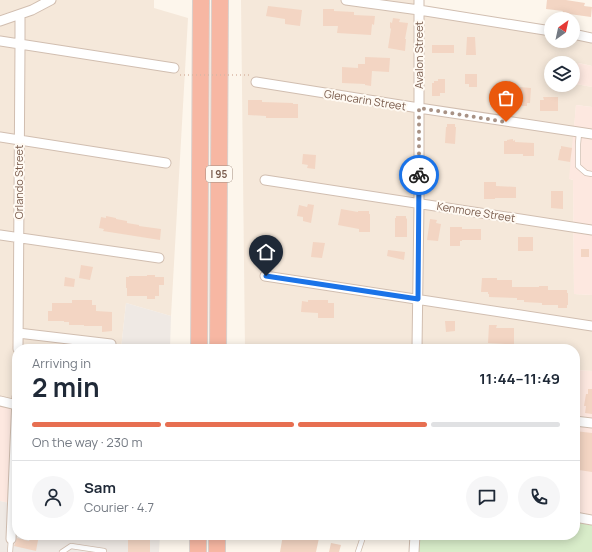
<!DOCTYPE html>
<html lang="en">
<head>
<meta charset="utf-8">
<style>
  body { margin:0; font-family:Manrope,sans-serif; background:#f6f6f7; color:#1f2937; height:100vh; display:flex; flex-direction:column; font-size:15px; white-space:nowrap }
  * { box-sizing:border-box; margin:0 }
  p { font-size:13px; color:#747a83 }
  .icon { flex:none; width:22px; height:22px; fill:none; stroke:currentColor; stroke-width:2; stroke-linecap:round; stroke-linejoin:round }
  .map { position:relative; flex:1; overflow:hidden }
  .details { position:absolute; left:12px; top:344px; width:568px; height:196px; display:flex; flex-direction:column; background:#fff; border-radius:16px; box-shadow:0 2px 10px #0003 }
  .details>* { flex:none }
  .needle { width:26px; rotate:33deg }
  .buttons { position:absolute; left:544px; top:12px; display:grid; gap:8px }
  .buttons a { display:grid; place-items:center; width:36px; height:36px; border-radius:50%; background:#fff; box-shadow:0 2px 10px #0003; font-size:20px }
  .pin { position:absolute; display:grid; place-items:center; width:34px; height:34px; color:#fff; margin:-41px -17px; border-radius:50% 50% 50% 0; rotate:-45deg; box-shadow:0 0 4px #0007 }
  .pin .icon { rotate:45deg }
  .courier { position:absolute; display:grid; place-items:center; width:40px; height:40px; margin:-20px; border:3px solid #1a73e8; border-radius:50%; background:#fff; color:#222; box-shadow:0 1px 5px #0007 }
  .headline em { font-style:normal; font-weight:700 }
  .headline div { display:flex; flex-direction:column-reverse }
  .headline { display:flex; align-items:center; justify-content:space-between; height:68px; padding:0 20px }
  h1 { font-size:26px; font-weight:700; line-height:30px }
  .bar { display:grid; grid-template-columns:repeat(4,1fr); gap:6px 4px; align-content:center; height:48px; padding:0 20px }
  .bar i { height:5px; border-radius:3px; background:#e0e1e3 }
  .bar .active { background:#e76f51 }
  .bar p { grid-column:span 4 }
  .line { display:flex; align-items:center; gap:10px; padding:0 20px; border-top:1px solid #e0e1e3 }
  .line div { flex:1 }
  .round { display:grid; place-items:center; flex:none; width:42px; height:42px; border-radius:21px; background:#f6f6f7 }
  .map>svg:first-child { display:block }
</style>
</head>
<body>
<div class="map">
<svg width="592" height="552" viewBox="0 0 592 552">
  <rect width="100%" height="100%" fill="#fdf6ec"/>
  <path fill="#f5e8da" fill-rule="evenodd" d="M0,0H154V8L188,18L171,316L126,303L121,349H17V409L0,405Z
    M241,0H424V6L551,27V41H573V30L592,33V66L579,63L576,84L592,87V107L576,105L570,179L573,180L574,294L592,295V371L575,370V349H245ZM551,63H573V85H551Z"/>
  <path fill="#fde8e0" d="M578,63L592,66V87L576,84Z
    M576,105L592,107V295L574,294L573,180L569,179Z
    M575,370L592,371V525L575,522Z
    M0,405L17,409L15,504L0,501Z"/>
  <path fill="#efe9e4" d="M126,303L171,316L170,349H121Z
    M17,462V535H160L159,552H0V501L14,504Z"/>
  <path fill="#d8ecc9" d="M575,522L592,525V552H418L420,535H575Z"/>
  <path fill="#f3d5c3" d="M547,0H566L585,3L584,6L592,7L591,17L562,13L563,11L546,9Z
    M268,6L302,10L300,26L285,24V19L266,16Z
    M323,9H334V11L354,12V15L375,16L374,25L372,24L371,35L337,33L338,26H323Z
    M393,18L400,19L399,22L408,23L405,39H406L405,51L388,48L391,29L390,28V22L392,23Z
    M467,37H475L476,55H466Z
    M432,45H454V53H432Z
    M365,57L390,58L389,72L372,71L371,86L365,85V84L342,83V67L358,68V64H365Z
    M465,74H477V87H469V84H465Z
    M438,79H445V93H440V96H432V83H434V81H438Z
    M520,87L531,88L530,103H527V106H515V108L501,106L503,88L520,91Z
    M543,97H558V111H540V100H544Z
    M248,100H262V102L293,103V104H298V118H266V116L248,115Z
    M447,124H455V127H456L455,144L445,143L446,127H447Z
    M513,139V141L515,140V142L534,143V156H523V154H504V141H507V140Z
    M561,146L572,148L570,162L558,160L560,149H561Z
    M303,154L316,155L315,169L307,168L308,165L302,164Z
    M484,182H496V186L516,187V198H495V199H484Z
    M551,191H563V209L551,208Z
    M308,204L314,205L311,223L303,221V217L297,216L299,205L307,207Z
    M341,209L358,212V211H369V214H370V232H359V229L338,225Z
    M106,216L116,218V219L127,221V223L139,225V226L161,229L160,240L103,231L104,229L99,228L101,217L106,218Z
    M396,216H406V218L407,219V237H395V218H396Z
    M430,219L437,220L436,223L441,224L438,241L427,240Z
    M450,227H462V229H481V240H462V241H460V246H450Z
    M518,237H533V251H518Z
    M313,242L325,243L322,258L311,257Z
    M581,249H589V257H581Z
    M388,250L405,252L404,260L387,256Z
    M81,265L93,267L90,280L79,278Z
    M147,275H155V277H164V285H159V296H155V299H147V296H127V288H126V277H129V276H147Z
    M65,277L75,279L74,287L64,286Z
    M482,278H497V280H512V287H539V286H548V290H567V293H568V305H567V308H558V305H542V303L524,302V300H517V298L489,297V294H488V292H481Z
    M72,300H92V305H96V311L112,312V331L102,332V326H84V325H69V322H64V321H48V311H52V303H72Z
    M308,300H328V303H334V318H318V313L301,312L302,301L308,302Z
    M445,321H455V331L446,332Z
    M489,325H497L496,328H514V347H505V344L488,343Z
    M588,389H592V414L585,413L586,406H584L586,394H588Z
    M575,431L592,433V472L579,470V451L575,450Z
    M31,535H39L36,551L14,546L17,538L29,541Z
    M128,535L150,536V552H128Z
    M283,535H306L319,538L316,552H280Z
    M331,543L341,545L339,552H329Z"/>
  <g fill="none" stroke-linecap="round" stroke-linejoin="round">
    <g stroke="#d1beb0" stroke-width="6">
      <path id="service" d="M579,133L578,144V166L586,173L592,174
        M10,552L11,539
        M62,552L71,546L104,551
        M358,552L362,540"/>
    </g>
    <g stroke="#d1beb0" stroke-width="11">
      <path id="minor" d="M346,0L419,10L551,31
        M0,21L32,10L51,0
        M573,34L592,38
        M0,41L174,68
        M256,82L419,108L592,134
        M0,137L166,163
        M265,180L592,230
        M0,235L159,258
        M265,276L592,326
        M18,333L111,344
        M18,349L20,45V15
        M417,349L419,203V0
        M0,401L17,405
        M575,421L592,423
        M575,517L592,520
        M11,539L17,397
        M414,552L415,535"/>
    </g>
    <g stroke="#dad1cd" stroke-width="18">
      <path id="motorway" d="M199,349L201,0
        M218,349L220,0
        M198,552V535
        M217,552V535"/>
    </g>
    <use href="#service" stroke="#fff" stroke-width="4.5"/>
    <use href="#minor" stroke="#fff" stroke-width="9"/>
    <use href="#motorway" stroke="#f7b7a3" stroke-width="16"/>
    <path stroke="#d9b8a5" stroke-width="1.5" stroke-dasharray="1 3" stroke-linecap="butt" d="M180,75H249"/>
  </g>
  <g fill="none" stroke-linecap="round" stroke-linejoin="round">
    <path stroke="#a89285" stroke-width="4" stroke-dasharray="0 7.2" d="M419,175V108L506,122"/>
    <path stroke="#1a73e8" stroke-width="5" d="M266,276L418,299L419,175"/>
  </g>
  <g text-anchor="middle" stroke-width="4" stroke-linejoin="round" paint-order="stroke">
    <rect fill="#fffaf3" stroke="#a28b7f" stroke-width="1" x="206" y="166" width="26" height="16" rx="3"/>
    <g font-size="10" font-weight="bold" fill="#7a5c4d">
      <text x="219" y="178">I 95</text>
    </g>
    <g font-size="11" fill="#7a5c4d" stroke="#fffaf3">
      <text transform="translate(419 55) rotate(-90)" y="4">Avalon Street</text>
      <text transform="translate(365 100) rotate(9)" y="4">Glencarin Street</text>
      <text transform="translate(19 182) rotate(-90)" y="4">Orlando Street</text>
      <text transform="translate(476 212) rotate(9)" y="4">Kenmore Street</text>
    </g>
  </g>
</svg>
<div class="buttons">
<a><svg class="needle" viewBox="-14 -14 28 28"><path d="M0-13l5 13h-10z" fill="#e53935"/><path d="M0 13l5-13h-10z" fill="#747a83"/></svg></a>
<a><svg class="icon" aria-label="layers" viewBox="0 0 24 24"><path d="M12 4l9 5-9 5-9-5zM3 14l9 5 9-5"/></svg></a>
</div>
<div class="pin" style="left:506px;top:122px;background:#ea580c"><svg class="icon" aria-label="bag" viewBox="0 0 24 24"><path d="M5 8h14l-1 12H6zM9 8a3 3 0 0 1 6 0"/></svg></div>
<div class="pin" style="left:266px;top:276px;background:#1f2937"><svg class="icon" aria-label="home" viewBox="0 0 24 24"><path d="M3 11l9-7 9 7M6 9v11h12V9"/></svg></div>
<div class="courier" style="left:419px;top:175px"><svg class="icon" aria-label="bike" viewBox="0 0 24 24"><circle cx="6" cy="16" r="4"/><circle cx="18" cy="16" r="4"/><path d="M6 16l4-8h5l3 8M10 8l3 8H6M13 5h3"/></svg></div>
<section class="details">
<div class="headline"><div><h1>2 min</h1><p>Arriving in</p></div><em>11:44–11:49</em></div>
<div class="bar"><i class="active"></i><i class="active"></i><i class="active"></i><i></i><p>On the way · 230 m</p></div>
<div class="line" style="height:72px"><a class="round"><svg class="icon" aria-label="person" viewBox="0 0 24 24"><circle cx="12" cy="8" r="4"/><path d="M4 21q1-7 8-7t8 7"/></svg></a><div><b>Sam</b><p>Courier · 4.7</p></div><a class="round"><svg class="icon" aria-label="chat" viewBox="0 0 24 24"><path d="M4 5h16v11H9l-5 4z"/></svg></a><a class="round"><svg class="icon" aria-label="phone" viewBox="0 0 24 24"><path d="M5 4h4l2 5-3 2q2 4 5 5l2-3 5 2v4C11 20 4 13 5 4z"/></svg></a></div>
</section>
</div>
</body>
</html>
